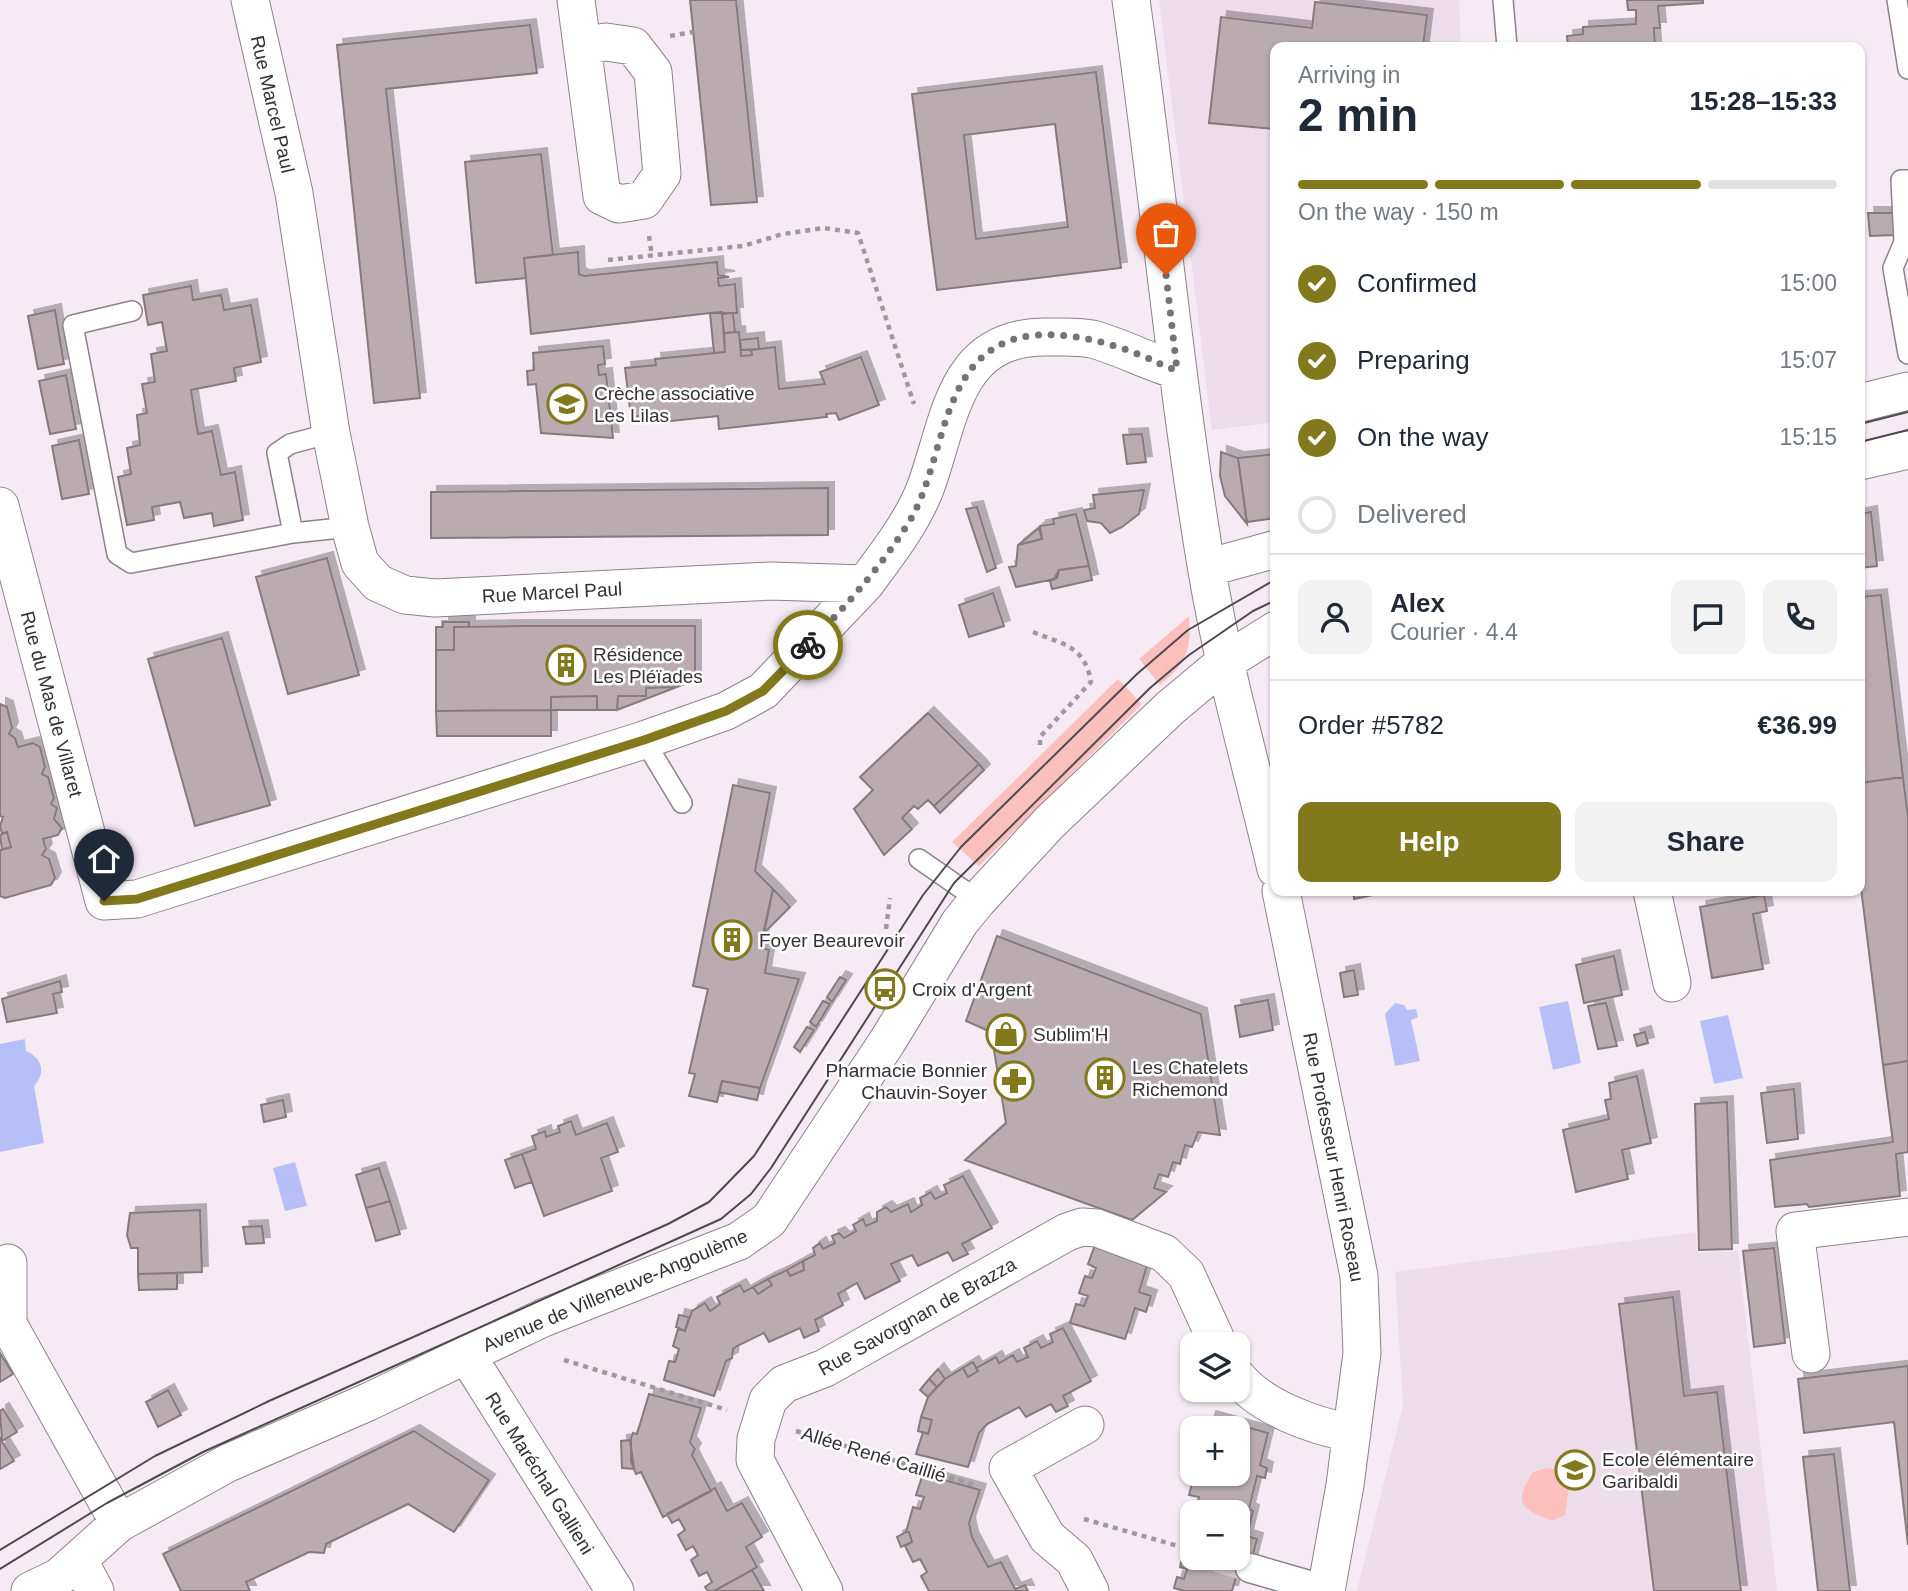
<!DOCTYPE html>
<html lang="en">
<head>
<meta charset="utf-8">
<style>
  body { margin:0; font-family:Helvetica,sans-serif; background:#f2f2f3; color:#1f2937; height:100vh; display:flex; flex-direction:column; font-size:26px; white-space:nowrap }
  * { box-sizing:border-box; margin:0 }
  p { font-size:23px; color:#747a83 }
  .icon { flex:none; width:38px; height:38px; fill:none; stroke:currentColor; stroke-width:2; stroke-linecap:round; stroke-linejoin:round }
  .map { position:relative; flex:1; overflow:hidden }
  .panel { position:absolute; left:1270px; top:42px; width:595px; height:854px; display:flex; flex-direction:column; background:#fff; border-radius:14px; box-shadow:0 2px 5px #0004 }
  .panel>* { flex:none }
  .buttons { position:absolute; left:1180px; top:1332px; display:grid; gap:14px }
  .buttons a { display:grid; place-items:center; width:70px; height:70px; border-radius:14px; background:#fff; box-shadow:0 2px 5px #0004; font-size:35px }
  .pin { position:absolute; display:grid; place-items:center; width:60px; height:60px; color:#fff; margin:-72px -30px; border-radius:50% 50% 50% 0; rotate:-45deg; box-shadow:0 0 7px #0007 }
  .pin .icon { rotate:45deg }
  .courier { position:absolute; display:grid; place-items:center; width:70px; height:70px; margin:-35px; border:5px solid #82781c; border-radius:50%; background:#fff; color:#222; box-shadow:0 2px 9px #0007 }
  .headline em { font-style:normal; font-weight:700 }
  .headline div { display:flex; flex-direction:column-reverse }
  .headline { display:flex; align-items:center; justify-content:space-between; height:119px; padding:0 28px }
  h1 { font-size:46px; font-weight:700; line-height:52px }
  .bar { display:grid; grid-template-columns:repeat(4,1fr); gap:10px 7px; align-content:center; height:84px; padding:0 28px }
  .bar i { height:9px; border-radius:5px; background:#e0e1e3 }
  .bar .current { background:#82781c }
  .bar p { grid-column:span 4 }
  .line { display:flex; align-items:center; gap:18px; padding:0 28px; border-top:2px solid #e0e1e3 }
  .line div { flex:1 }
  .round { display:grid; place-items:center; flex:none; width:74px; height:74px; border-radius:14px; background:#f2f2f3 }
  ol { padding:0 28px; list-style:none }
  li { display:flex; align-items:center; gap:21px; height:77px }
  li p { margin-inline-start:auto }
  li .icon { padding:7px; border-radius:50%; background:#82781c; color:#fff; stroke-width:4 }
  li:last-child { color:#747a83 }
  li i { width:38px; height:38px; border:4px solid #e0e1e3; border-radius:50% }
  .cta { display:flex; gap:14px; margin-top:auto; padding:14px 28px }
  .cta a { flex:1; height:80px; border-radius:14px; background:#82781c; color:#fff; font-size:28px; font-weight:700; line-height:80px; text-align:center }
  .cta a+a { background:#f2f2f3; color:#1f2937 }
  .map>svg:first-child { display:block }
</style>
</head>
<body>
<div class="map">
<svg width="1908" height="1591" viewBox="0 0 1908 1591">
  <defs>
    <filter id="shadow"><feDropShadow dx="6" dy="-6" stdDeviation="0" flood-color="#0004"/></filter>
  </defs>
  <rect width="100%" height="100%" fill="#f6ebf4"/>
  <path fill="#eddcea" d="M1159,0H1459L1461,47H1276V422L1212,430Z
    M1696,1232L1697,1253L1738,1251L1777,1591H1357L1403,1405L1395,1272Z"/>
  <path fill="#fcc0bc" d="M1189,616C1192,650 1186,664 1160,685L1139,659Z
    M1118,679L1142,704L979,866L952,842Z
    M1547,1468L1558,1470L1569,1487L1565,1515L1552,1521C1519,1508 1514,1503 1533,1472Z"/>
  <path fill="#b7bff9" d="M1568,1001L1581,1063L1553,1070L1539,1007Z
    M1395,1003L1404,1005L1407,1010L1416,1009L1418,1017L1411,1020L1420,1061L1395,1066L1385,1014Z
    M1728,1015L1743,1078L1714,1084L1700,1021Z
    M25,1039L26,1051C43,1058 46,1074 34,1086L44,1143L0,1152V1044Z
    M295,1162L307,1206L285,1211L273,1168Z"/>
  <path fill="#b9abaf" stroke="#867a7d" stroke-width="2" fill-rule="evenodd" filter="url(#shadow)" d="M690,0H736L757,202L711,205Z
    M1627,0H1703V3L1658,6L1660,28H1654L1655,47H1568L1567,36L1583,34V27L1636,24V10H1628Z
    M1315,2L1427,15L1423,47H1276V129L1209,123L1221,17L1312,28Z
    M530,25L537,73L386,89L420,398L374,403L337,45Z
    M1096,72L1121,268L937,290L912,94ZM1055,124L1068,227L976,239L964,135Z
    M541,154L553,255L524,258L526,278L476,283L465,162Z
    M1868,213H1896L1897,235L1870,236Z
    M578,252L579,274L584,276L717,262L718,275L729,277L718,278L719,286L735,284L737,313H710L531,334L524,258Z
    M191,286L193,300L221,295L224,310L251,305L261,362L234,368L236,381L191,390L198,434L212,431L221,475L235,472L243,520L214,526L212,513L184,518L180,502L152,507L154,520L127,525L118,477L131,474L127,448L140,445L137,415L147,413L142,384L155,382L151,354L167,351L162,322L148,325L143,295Z
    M55,310L64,364L38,369L28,316Z
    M722,312L725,352L714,353L710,313Z
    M733,313L735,332L724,333L722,314Z
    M739,332L741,356L752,355L751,350L775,347L779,389L825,384L820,372L861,357L879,405L839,420L836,413L826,414L827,417L719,429L718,416L662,422L661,414L631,417L625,368L656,365L655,359L725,352L724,333Z
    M758,338L759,349L741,350L740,340Z
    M603,346L605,364L598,365L599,375L606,374L613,438L541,433L536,384L528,385L527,371L534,370L533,353Z
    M66,375L76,429L50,434L39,381Z
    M1142,434L1146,462L1127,464L1123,435Z
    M79,440L89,494L62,499L52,446Z
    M1221,452L1238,458L1247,524L1225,496L1220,476Z
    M1276,454V518L1247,522L1238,458Z
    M828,488V535L431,538V492Z
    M1144,490L1139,514L1122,527L1110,533L1101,523L1087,521L1084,510L1095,508L1093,495Z
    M977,507L996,568L987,572L966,509Z
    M1871,512L1877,566L1860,568V514Z
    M1076,514L1089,566L1059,570L1054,579L1016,587L1009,567L1016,566L1018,545L1042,539L1040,526L1054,524L1053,519Z
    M1039,528L1042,539L1018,545Z
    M327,558L359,675L288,694L256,577Z
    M1089,566L1092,580L1052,589L1050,581L1057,578L1059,570Z
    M993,593L1004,626L969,637L959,605Z
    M1881,595L1903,777L1860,783V597Z
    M443,622H469V627H454V650H436V627H443Z
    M523,626H695V680L677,687L646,688V696H618L617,710H597V696L551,697V710L436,711V650H454V627Z
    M222,638L270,805L195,826L148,659Z
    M677,687L617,710L618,696H646V688Z
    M597,696V710H551V697Z
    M0,704L7,707L12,728L9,734L15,738L18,747L33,743L40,747L45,767L42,774L48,777L54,798L51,804L57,808L54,819L62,828L58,835L43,839L46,849L42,855L49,859L55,878L51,885L5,898L0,896V850L11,847L7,832L2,834L0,826L3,817L0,816Z
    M551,710V736H437L436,711Z
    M928,713L979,764L934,806L928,800L918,809L914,806L902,818L912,829L884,855L854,809L873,790L860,777Z
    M979,764L984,770L940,813L934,806Z
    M1903,777L1908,817V1061L1883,1065L1860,880V783Z
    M733,785L770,793L755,871L773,889L760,947L769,950L765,973L799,979L760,1088L722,1081L717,1102L689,1096L695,1074L689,1073L708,989L693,986Z
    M7,832L11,847L2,850L0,835Z
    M773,889L790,907L764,933Z
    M1353,891H1392L1354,899Z
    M1764,895L1767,911L1753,914L1763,969L1712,978L1700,907Z
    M997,936L1201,1014L1220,1135L1198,1132L1192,1147L1185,1145L1180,1164L1173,1162L1168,1177L1159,1174L1154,1188L1166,1192L1132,1220L965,1160L1006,1123L991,1032L966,1021Z
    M1614,956L1622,995L1584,1003L1576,965Z
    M1354,970L1358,995L1344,997L1340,973Z
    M840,977L846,980L832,1002L827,997Z
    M60,981L62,992L53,994L57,1013L7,1022L2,999Z
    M1268,1000L1273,1030L1240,1037L1235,1006Z
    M823,1001L830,1004L816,1027L810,1022Z
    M1606,1003L1617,1046L1598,1049L1588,1006Z
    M807,1027L814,1030L800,1052L794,1047Z
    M1645,1032L1648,1043L1637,1046L1634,1035Z
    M1908,1061V1152L1896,1154L1900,1196L1809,1207L1807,1204L1775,1207L1770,1160L1893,1142L1883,1065Z
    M1637,1076L1651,1143L1622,1150L1628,1179L1576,1192L1563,1130L1609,1119L1605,1100L1611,1099L1609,1083Z
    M722,1081L760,1088L757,1100L719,1092Z
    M1794,1089L1798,1139L1767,1143L1761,1093Z
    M283,1100L286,1117L264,1122L261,1105Z
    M1727,1102L1732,1249L1699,1250L1695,1104Z
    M571,1121L576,1135L607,1123L618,1152L601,1158L612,1191L544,1216L522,1154L536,1149L532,1136L545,1131L546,1137L560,1132L558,1126Z
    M522,1154L532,1182L515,1188L505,1160Z
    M379,1168L390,1201L366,1208L356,1175Z
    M963,1176L992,1228L962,1244L968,1254L953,1261L948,1252L918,1266L912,1255L891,1264L900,1281L865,1299L857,1283L838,1294L843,1305L815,1320L819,1331L804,1338L800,1328L769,1342L764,1333L737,1346L733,1349L732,1358L726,1361L714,1396L664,1380L669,1361L675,1362L679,1349L673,1346L678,1329L685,1331L692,1311L705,1303L710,1311L720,1304L717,1297L740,1285L744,1292L753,1287L758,1294L772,1285L768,1279L787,1270L790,1276L804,1270L803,1261L815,1255L813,1248L820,1243L823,1249L835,1243L832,1236L839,1233L844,1238L856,1231L853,1225L863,1219L866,1226L877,1221V1212L886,1207L891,1212L908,1204L911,1212L922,1205L920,1198L931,1192L935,1199L947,1193L944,1185Z
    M390,1201L400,1234L376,1241L366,1208Z
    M200,1210L202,1272L138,1274V1248H131L127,1235L130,1213Z
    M262,1226L264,1243L246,1244L243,1227Z
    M1095,1245L1148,1262L1139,1292L1151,1296L1146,1312L1135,1308L1125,1339L1070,1323L1076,1304L1084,1306L1088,1296L1079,1293L1085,1276L1092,1278L1096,1268L1088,1264Z
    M1774,1248L1785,1343L1754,1347L1743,1251Z
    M803,1261L804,1270L790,1276L787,1270Z
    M177,1273V1289L139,1290L138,1274Z
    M768,1279L772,1285L758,1294L753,1287Z
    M1673,1297L1684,1396L1717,1392L1741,1591H1654L1619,1304Z
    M679,1315L689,1317L685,1331L676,1327Z
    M1063,1328L1091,1381L1063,1396L1068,1406L1056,1412L1051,1404L1026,1417L1019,1407L987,1424L979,1433L968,1467L916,1454L923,1432L928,1434L932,1420L921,1417L928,1397L945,1379L963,1368L968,1377L978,1371L976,1368L996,1357L999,1363L1013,1355L1017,1362L1028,1357L1024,1348L1037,1341L1041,1348L1053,1342L1050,1334Z
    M0,1353L13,1374L0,1382Z
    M973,1362L978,1371L968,1377L963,1368Z
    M1908,1366V1545L1894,1422L1804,1433L1798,1379Z
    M938,1369L945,1379L937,1387L929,1379Z
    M929,1379L937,1387L928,1397L920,1390Z
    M168,1390L181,1415L158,1427L146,1402Z
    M649,1394L701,1408L690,1442L695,1449L692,1455L711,1491L663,1517L641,1472L636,1474L631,1461V1438L633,1433L637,1434Z
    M3,1409L17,1432L2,1441L0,1411Z
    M921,1417L932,1420L928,1434L918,1431Z
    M1210,1417L1268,1433L1260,1465L1267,1468L1265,1478L1257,1476L1249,1509L1253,1511L1247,1536L1257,1539L1247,1579L1236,1577L1232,1591H1184L1174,1588L1177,1577L1184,1579L1187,1569L1180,1567L1184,1551L1192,1552V1558H1237V1512H1203L1196,1507L1199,1497L1189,1495L1193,1480L1201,1482L1203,1474H1237V1428H1207Z
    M414,1431L489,1480L454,1532L408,1504L326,1544L324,1553L309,1552L246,1582L250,1591H181L163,1554Z
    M0,1438L14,1461L0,1469Z
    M630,1440L634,1469L622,1468L621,1441Z
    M1834,1454L1850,1591H1818L1803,1457Z
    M923,1474L980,1490L969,1523L972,1537L988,1567L1001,1562L1015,1589L1025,1585L1028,1591H929L921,1576L927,1572L920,1559L913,1562L905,1546L912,1542L909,1532H906L913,1507L920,1509L924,1497L916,1495Z
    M715,1488L727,1511L742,1503L762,1537L746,1547L757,1567L714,1591H708L705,1587L712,1582L707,1572L699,1576L691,1560L698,1555L693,1546L686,1550L678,1535L685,1530L679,1519L672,1523L667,1514Z
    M906,1532H909L912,1542L901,1547L897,1537Z
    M752,1570L764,1591H714Z"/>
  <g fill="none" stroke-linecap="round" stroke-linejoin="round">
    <path stroke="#cfc6ce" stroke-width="28" stroke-dasharray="28 14" stroke-linecap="butt" d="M1185,1548L1192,1550
      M1217,1558L1250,1568"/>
    <g stroke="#8c828a" stroke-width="22">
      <path id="service" d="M1503,0L1507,47
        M1897,0L1908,69
        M1908,180H1901L1904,242L1893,268L1908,354
        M132,311L73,325L117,554L131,563L293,533L350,527
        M293,533L277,453L290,444L331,433
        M644,740L682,803
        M919,859L978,900"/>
    </g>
    <g stroke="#8c828a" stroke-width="31">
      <path id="pedestrian" d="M1250,1568L1326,1590"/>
    </g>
    <g stroke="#8c828a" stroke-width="39">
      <path id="minor" d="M250,0L294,193L331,433L350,527L360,563L378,583L405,595L435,598L771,581L865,584C887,554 911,524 925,489C951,419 953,335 1049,337C1063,337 1079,336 1092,339C1122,347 1148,362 1177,370
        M576,0L602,196L619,204L644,200L662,174L653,72L633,46L606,42L582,46
        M1131,0C1158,188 1175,378 1206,565C1223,668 1252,768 1276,869
        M1860,403L1908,391
        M1860,461L1908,450
        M0,506L104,901L137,899L644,740L726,711L763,691L865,584
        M1207,568L1276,549
        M1281,891L1359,1276L1362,1353L1345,1485L1326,1591
        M1652,891L1672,983
        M8,1263V1324L119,1523
        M466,1354L615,1591
        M1811,1354L1795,1231L1908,1217
        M1237,1377C1263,1408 1313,1426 1352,1433
        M1085,1425L1008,1468L1047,1537L1074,1560L1090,1591
        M79,1561L95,1591
        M30,1591L59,1577L119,1523L228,1463L368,1402L543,1318L739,1241L769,1220L887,1042L960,922L978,900L1050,822L1170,708L1225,662L1276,630
        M824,1591L755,1460L756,1439L768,1400L784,1384L825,1368L1067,1232L1082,1227L1097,1228L1164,1253L1186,1274L1218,1344"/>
    </g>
    <path stroke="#a0989f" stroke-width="4.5" stroke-dasharray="5 5" stroke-linecap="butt" d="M670,36L693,32
      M649,236L652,256
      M608,260L743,246L783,234L824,228L858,233L914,404
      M1033,632C1063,644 1085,646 1091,682L1040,737V746
      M886,929L890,898
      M564,1360L727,1410
      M796,1431L978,1486
      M1084,1519L1185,1548"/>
    <use href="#service" stroke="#fff" stroke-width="19"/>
    <use href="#pedestrian" stroke="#fff" stroke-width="28"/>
    <use href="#minor" stroke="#fff" stroke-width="37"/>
    <path stroke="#4e494e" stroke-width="2" d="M1860,424L1908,412
      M1860,442L1908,430
      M0,1550L155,1456L269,1401L668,1224L709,1202L754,1156L923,895L961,847L1137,674L1188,630L1276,579
      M0,1569L107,1503L203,1452L721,1219L751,1194L771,1168L954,883L1150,688L1189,655L1253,611L1276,600"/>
  </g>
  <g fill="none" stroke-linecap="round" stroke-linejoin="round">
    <path stroke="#787177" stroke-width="7" stroke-dasharray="0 12.6" d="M808,645C845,607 881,567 909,522C947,461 938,349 1029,336C1067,331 1108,342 1143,356C1155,361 1164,367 1177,370L1166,275"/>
    <path stroke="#82781c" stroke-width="9" d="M104,901L137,899L644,740L726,711L763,691L808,645"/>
  </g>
  <defs>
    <g id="school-ring" transform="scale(2.0125)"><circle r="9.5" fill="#fff" stroke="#82781c" stroke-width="1.5"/><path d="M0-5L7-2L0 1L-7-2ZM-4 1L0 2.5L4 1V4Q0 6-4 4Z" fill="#82781c"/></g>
    <g id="building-ring" transform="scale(2.0125)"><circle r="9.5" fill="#fff" stroke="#82781c" stroke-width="1.5"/><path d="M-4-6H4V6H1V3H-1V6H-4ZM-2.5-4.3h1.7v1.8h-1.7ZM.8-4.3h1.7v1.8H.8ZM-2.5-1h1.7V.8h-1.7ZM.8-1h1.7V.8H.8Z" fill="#82781c"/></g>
    <g id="bus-ring" transform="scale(2.0125)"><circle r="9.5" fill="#fff" stroke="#82781c" stroke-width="1.5"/><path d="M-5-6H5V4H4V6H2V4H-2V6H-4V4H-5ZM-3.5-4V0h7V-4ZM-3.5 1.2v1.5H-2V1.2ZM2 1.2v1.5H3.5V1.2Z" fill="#82781c"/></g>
    <g id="shop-ring" transform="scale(2.0125)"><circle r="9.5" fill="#fff" stroke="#82781c" stroke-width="1.5"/><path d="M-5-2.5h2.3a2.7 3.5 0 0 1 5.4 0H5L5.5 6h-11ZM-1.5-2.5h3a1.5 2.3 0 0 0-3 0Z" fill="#82781c"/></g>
    <g id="pharmacy-ring" transform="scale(2.0125)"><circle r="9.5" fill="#fff" stroke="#82781c" stroke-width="1.5"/><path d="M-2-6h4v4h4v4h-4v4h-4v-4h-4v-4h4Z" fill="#82781c"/></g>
  </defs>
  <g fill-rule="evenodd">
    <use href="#school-ring" x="567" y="404"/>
    <use href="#building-ring" x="566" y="665"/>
    <use href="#building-ring" x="732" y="940"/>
    <use href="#bus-ring" x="885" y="989"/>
    <use href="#shop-ring" x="1006" y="1034"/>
    <use href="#building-ring" x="1105" y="1078"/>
    <use href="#pharmacy-ring" x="1014" y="1081"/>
    <use href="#school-ring" x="1575" y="1470"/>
  </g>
  <g text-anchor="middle" stroke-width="5" stroke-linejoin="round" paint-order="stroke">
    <g font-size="19" fill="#343034" stroke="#fff">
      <text transform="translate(273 104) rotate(77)" y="7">Rue Marcel Paul</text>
      <text transform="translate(552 592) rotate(-3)" y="7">Rue Marcel Paul</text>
      <text transform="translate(52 704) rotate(75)" y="7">Rue du Mas de Villaret</text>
      <text transform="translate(1334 1157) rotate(79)" y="7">Rue Professeur Henri Roseau</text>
      <text transform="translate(615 1290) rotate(-23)" y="7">Avenue de Villeneuve-Angoulème</text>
      <text transform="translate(917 1316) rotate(-29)" y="7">Rue Savorgnan de Brazza</text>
      <text transform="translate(874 1454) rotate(17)" y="7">Allée René Caillié</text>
      <text transform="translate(540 1473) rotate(58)" y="7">Rue Maréchal Gallieni</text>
    </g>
    <g font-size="19" fill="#343034" stroke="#fff" text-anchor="start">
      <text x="594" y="400">Crèche associative<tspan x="594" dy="22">Les Lilas</tspan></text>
      <text x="593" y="661">Résidence<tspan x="593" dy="22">Les Pléïades</tspan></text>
      <text x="759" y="947">Foyer Beaurevoir</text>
      <text x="912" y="996">Croix d'Argent</text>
      <text x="1033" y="1041">Sublim'H</text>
      <text x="1132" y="1074">Les Chatelets<tspan x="1132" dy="22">Richemond</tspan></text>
      <text x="987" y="1077" text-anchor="end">Pharmacie Bonnier<tspan x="987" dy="22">Chauvin-Soyer</tspan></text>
      <text x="1602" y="1466">Ecole élémentaire<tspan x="1602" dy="22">Garibaldi</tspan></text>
    </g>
  </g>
</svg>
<div class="buttons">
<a><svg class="icon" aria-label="layers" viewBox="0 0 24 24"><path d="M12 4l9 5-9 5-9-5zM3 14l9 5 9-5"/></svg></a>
<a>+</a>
<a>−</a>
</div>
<div class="pin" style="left:1166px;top:275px;background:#ea580c"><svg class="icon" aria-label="bag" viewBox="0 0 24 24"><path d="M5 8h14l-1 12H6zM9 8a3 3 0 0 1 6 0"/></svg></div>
<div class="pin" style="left:104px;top:901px;background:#1f2937"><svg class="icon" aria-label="home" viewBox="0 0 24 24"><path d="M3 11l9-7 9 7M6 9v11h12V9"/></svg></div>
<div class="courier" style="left:808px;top:645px"><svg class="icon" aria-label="bike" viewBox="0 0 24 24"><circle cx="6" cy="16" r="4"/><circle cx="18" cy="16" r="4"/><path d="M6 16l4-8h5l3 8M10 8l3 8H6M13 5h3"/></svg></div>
<section class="panel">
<div class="headline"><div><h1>2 min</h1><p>Arriving in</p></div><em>15:28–15:33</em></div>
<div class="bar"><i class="current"></i><i class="current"></i><i class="current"></i><i></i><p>On the way · 150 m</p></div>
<ol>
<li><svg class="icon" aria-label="check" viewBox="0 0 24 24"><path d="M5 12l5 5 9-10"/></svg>Confirmed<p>15:00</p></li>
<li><svg class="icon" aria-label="check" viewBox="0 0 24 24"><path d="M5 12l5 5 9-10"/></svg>Preparing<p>15:07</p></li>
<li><svg class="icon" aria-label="check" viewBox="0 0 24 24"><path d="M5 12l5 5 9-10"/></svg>On the way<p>15:15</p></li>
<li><i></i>Delivered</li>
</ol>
<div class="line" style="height:126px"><a class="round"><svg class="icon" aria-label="person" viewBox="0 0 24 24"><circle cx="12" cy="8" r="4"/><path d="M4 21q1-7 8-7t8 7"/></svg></a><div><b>Alex</b><p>Courier · 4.4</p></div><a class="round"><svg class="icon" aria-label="chat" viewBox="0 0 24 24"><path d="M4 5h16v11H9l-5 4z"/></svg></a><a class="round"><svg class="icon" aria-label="phone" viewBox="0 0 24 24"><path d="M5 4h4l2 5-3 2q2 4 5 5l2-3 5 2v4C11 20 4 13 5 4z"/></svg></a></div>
<div class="line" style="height:91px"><div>Order #5782</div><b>€36.99</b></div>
<div class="cta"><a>Help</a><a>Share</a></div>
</section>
</div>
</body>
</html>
